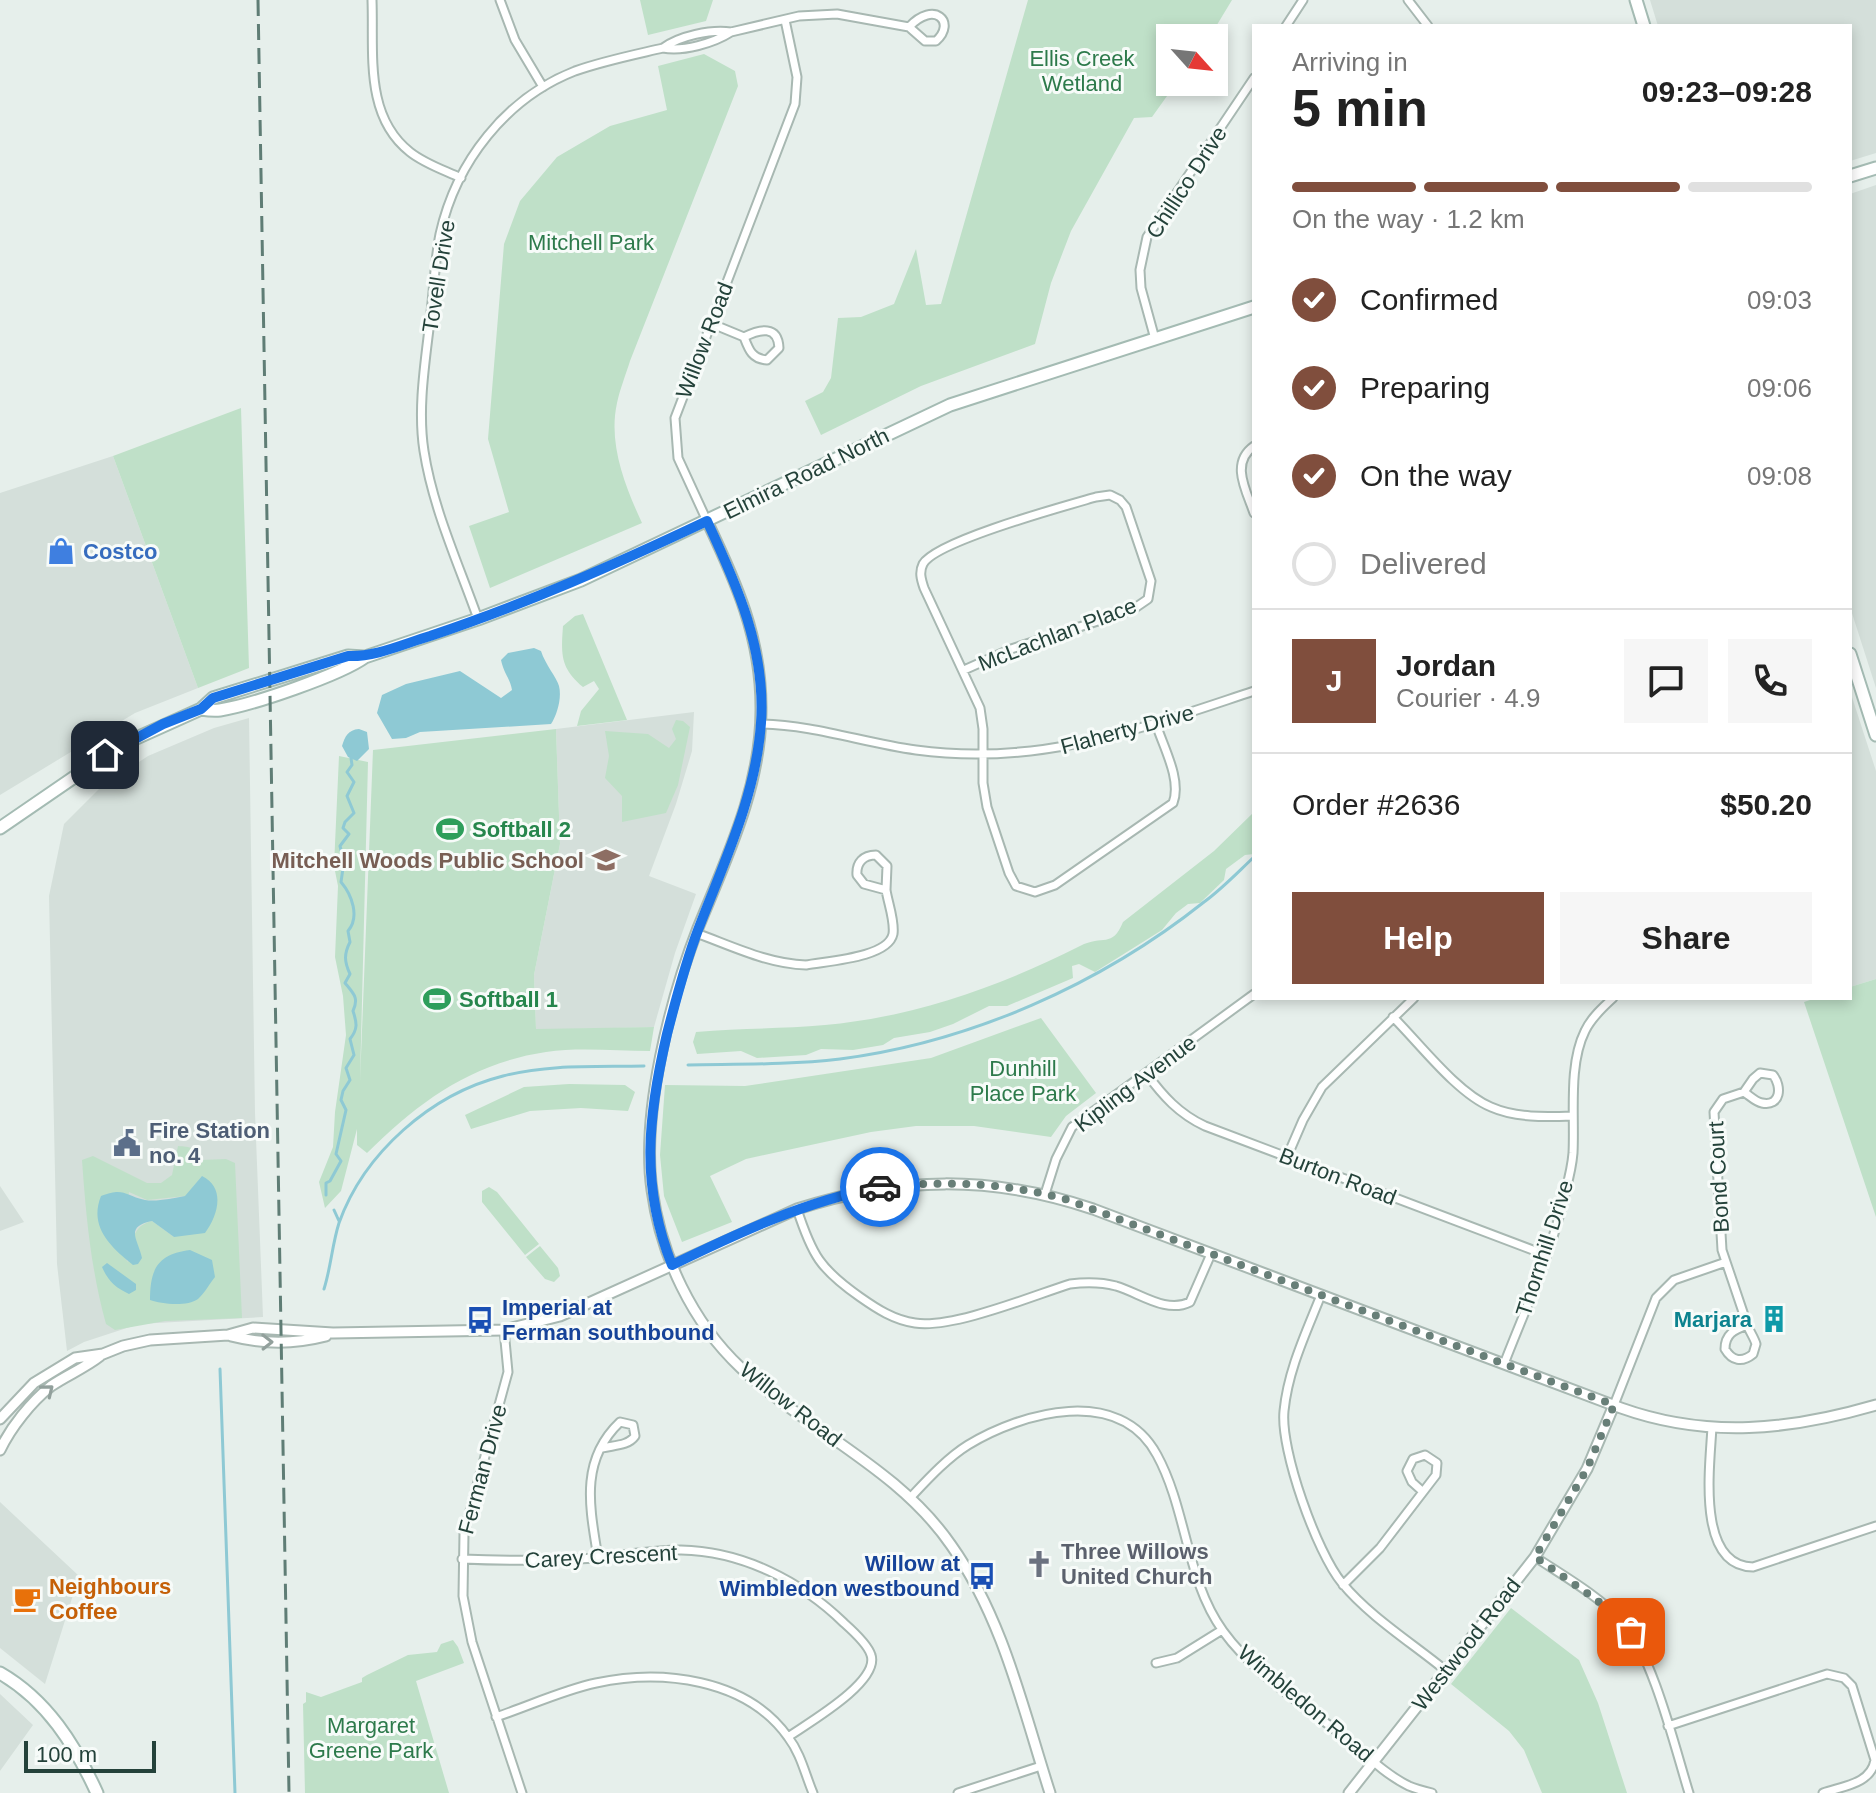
<!DOCTYPE html>
<html lang="en">
<head>
<meta charset="utf-8">
<style>
  body { margin:0; font-family:Arial,sans-serif; background:#f6f6f6; color:#222; height:100vh; display:flex; flex-direction:column; font-size:30px; white-space:nowrap }
  * { box-sizing:border-box; margin:0 }
  p { font-size:26px; color:#767676 }
  .icon { flex:none; width:44px; height:44px; fill:none; stroke:currentColor; stroke-width:2; stroke-linecap:round; stroke-linejoin:round }
  .map { position:relative; flex:1; overflow:hidden }
  .drawer { position:absolute; left:1252px; top:24px; width:600px; height:976px; display:flex; flex-direction:column; background:#fff; border-radius:0px; box-shadow:0 4px 12px #0003 }
  .drawer>* { flex:none }
  .needle { width:52px; rotate:117deg }
  .fabs { position:absolute; left:1156px; top:24px; display:grid; gap:16px }
  .fabs a { display:grid; place-items:center; width:72px; height:72px; border-radius:0px; background:#fff; box-shadow:0 4px 12px #0003; font-size:40px }
  .scale { position:absolute; left:24px; bottom:20px; width:132px; box-sizing:border-box; padding-left:8px; border:4px solid #24423a; border-top:0; font-size:22px; line-height:28px; white-space:nowrap; color:#24423a; -webkit-text-stroke:6px #f7fbf9; paint-order:stroke }
  .pin { position:absolute; display:grid; place-items:center; width:68px; height:68px; color:#fff; margin:-34px; border-radius:16px; box-shadow:0 4px 12px #0006 }
  .courier { position:absolute; display:grid; place-items:center; width:80px; height:80px; margin:-40px; border:6px solid #1a73e8; border-radius:50%; background:#fff; color:#222; box-shadow:0 2px 10px #0007 }
  .headline em { font-style:normal; font-weight:600 }
  .headline div { display:flex; flex-direction:column-reverse }
  .headline { display:flex; align-items:center; justify-content:space-between; height:136px; padding:0 40px }
  h1 { font-size:52px; font-weight:600; line-height:60px }
  .bar { display:grid; grid-template-columns:repeat(4,1fr); gap:12px 8px; align-content:center; height:96px; padding:0 40px }
  .bar i { height:10px; border-radius:6px; background:#e0e0e0 }
  .bar .on { background:#804e3d }
  .bar p { grid-column:span 4 }
  .line { display:flex; align-items:center; gap:20px; padding:0 40px; border-top:2px solid #e0e0e0 }
  .line div { flex:1 }
  .round { display:grid; place-items:center; flex:none; width:84px; height:84px; border-radius:0px; background:#f6f6f6 }
  ol { padding:0 40px; list-style:none }
  li { display:flex; align-items:center; gap:24px; height:88px }
  li p { margin-inline-start:auto }
  li .icon { padding:8px; border-radius:50%; background:#804e3d; color:#fff; stroke-width:4 }
  li:last-child { color:#767676 }
  li i { width:44px; height:44px; border:4px solid #e0e0e0; border-radius:50% }
  .cta { display:flex; gap:16px; margin-top:auto; padding:16px 40px }
  .cta a { flex:1; height:92px; border-radius:0px; background:#804e3d; color:#fff; font-size:32px; font-weight:600; line-height:92px; text-align:center }
  .cta a+a { background:#f6f6f6; color:#222 }
  .map>svg:first-child { display:block }
</style>
</head>
<body>
<div class="map">
<svg width="1876" height="1793" viewBox="0 0 1876 1793">
  <rect width="100%" height="100%" fill="#e6efeb"/>
  <path fill="#d4dfda" d="M1650,0H1876V153L1850,161V26H1658Z
    M1876,185V688L1850,607V194Z
    M113,456L198,688L135,713L0,795V493Z
    M1850,691L1876,771V979L1850,987Z
    M694,712L692,751L676,804L649,876L696,894L675,953L654,1027L536,1030L534,975L560,844L556,729Z
    M249,718L255,1113L263,1317L139,1324L84,1342L67,1351L57,1264L49,896L64,824L100,788L148,756L214,728Z
    M0,1186L24,1222L0,1231Z
    M0,1502L79,1576L45,1684L0,1648Z
    M0,1694L33,1725L0,1771Z"/>
  <path fill="#bfe0c8" fill-rule="evenodd" d="M640,0H713L706,21L648,35Z
    M1028,0H1232L1209,38H1170V82H1177L1152,117L1134,118L1071,231L1051,283L1035,344L921,386L821,435L805,401L823,392L831,378L838,318L861,317L894,304L916,249L926,305L941,304Z
    M704,54L735,71L738,86L630,361C626,374 620,389 617,403C608,444 625,486 642,523L490,588L469,526L509,512L488,439L504,244L520,201L557,157L610,126L667,110L658,66Z
    M241,408L249,668L198,688L113,456Z
    M583,614L627,720L577,726L581,711L599,689L594,681L583,687C560,668 561,654 563,626L575,616Z
    M676,720L683,721L690,727L678,785L666,813L622,822V796L605,778L609,756L605,731L648,734L669,748L676,739L672,729Z
    M556,729L560,844L534,975L536,1029L654,1027L650,1051C616,1051 579,1047 546,1052C472,1063 419,1101 367,1153L357,1145V1129L341,1191L325,1208L319,1182L333,1147L335,1112L346,1035L343,996L335,957L338,886L334,866L339,756L368,762L360,1081L373,750Z
    M1254,812V854L1245,855L1226,869L1224,880L1200,903L1188,904L1176,913L1162,930L1095,972L1079,964L1072,966L1073,978L1007,1006H989L953,1024L930,1032L894,1038L883,1045L853,1050L821,1049L806,1055L757,1058L741,1051L697,1054L693,1042L696,1032C739,1028 782,1029 825,1025C914,1017 1001,986 1080,946C1103,934 1112,949 1123,922L1214,851Z
    M1876,979V1217L1804,1002L1816,998H1850V987Z
    M1041,1018L1096,1093L1066,1116L1051,1137L974,1126H916L871,1132L746,1159L710,1176L732,1222L682,1242L664,1196L660,1155L665,1085L745,1086L931,1058Z
    M569,1084L625,1085L635,1092L628,1111L581,1108L530,1111L471,1129L465,1115L524,1087Z
    M178,1146C189,1147 199,1147 201,1160L226,1159L235,1163L242,1318L165,1321L115,1330L106,1324C91,1270 86,1216 82,1160L93,1156L147,1183H161L172,1175ZM202,1176L174,1237L152,1221C131,1226 133,1243 128,1262L121,1253L129,1192L147,1200L186,1196Z
    M489,1187L497,1192L539,1244L525,1255L482,1202V1191Z
    M540,1246L558,1268L560,1276L554,1282L545,1279L526,1257Z
    M1511,1608L1579,1660L1598,1703L1627,1793H1542L1524,1750L1509,1731L1451,1684Z
    M453,1640L458,1647L464,1663L416,1681L449,1793H305L303,1704L306,1702V1692L321,1697L362,1682V1678L367,1675L408,1655L437,1652L441,1644Z"/>
  <path fill="#8ec9d4" d="M534,648L541,651C545,664 557,678 559,686C562,698 557,715 551,724L420,732L406,738L392,739L377,713L382,695L406,684L460,671L501,698L512,690C510,678 504,674 501,660L508,653Z
    M359,729L367,732L369,749L357,761L348,757L342,746C345,736 348,730 359,729Z
    M202,1176C226,1188 218,1215 205,1233L174,1237L152,1221C124,1227 138,1239 142,1258L138,1264L133,1265C109,1246 89,1226 101,1196C124,1187 124,1195 145,1200C157,1202 173,1198 185,1196Z
    M190,1250L212,1260L215,1277C210,1283 204,1294 198,1299C187,1307 161,1304 150,1300C150,1270 157,1254 190,1250Z
    M107,1263L136,1284V1290L129,1294C116,1288 108,1281 102,1267Z"/>
  <g fill="none" stroke-linecap="round" stroke-linejoin="round">
    <path stroke="#8ec9d4" stroke-width="3" d="M688,1065C738,1064 789,1065 840,1059C971,1042 1101,984 1204,902C1222,889 1238,872 1254,857
      M326,1195V1183L330,1181L341,1161L336,1154L346,1110L341,1100L343,1091L350,1080L346,1068L354,1055L350,1039C358,1029 357,1023 353,1011C359,998 354,994 345,983L350,974C344,961 344,954 350,942L348,931C360,917 352,895 341,882L344,861L340,846L349,834L343,828L345,822L354,813L347,796L354,782L347,772L352,765L351,758
      M334,1210L339,1221
      M324,1289C331,1267 332,1245 339,1223C364,1153 431,1094 503,1076C548,1064 597,1067 644,1066
      M220,1369L235,1793"/>
    <g stroke="#a8b8b2" stroke-width="11">
      <path id="minor" d="M372,0C374,53 364,116 410,152C425,164 444,170 461,178
        M500,0L515,40L543,87
        M1408,0L1428,26
        M1286,26L1303,0
        M663,48C679,36 711,29 731,32L799,16L837,14L909,27L925,41H936C957,22 934,0 909,27
        M710,323L744,337C749,350 752,359 767,360L779,348C778,325 760,329 744,337
        M1155,339L1141,288L1140,270L1147,237L1254,78
        M1254,446C1230,463 1246,490 1254,513
        M707,521L678,458L675,418L795,104L797,77L785,20
        M478,619C459,565 433,509 424,451C417,406 426,358 431,312C434,286 435,259 440,234C456,162 506,98 575,71C603,61 633,55 663,48C683,52 714,43 731,32
        M964,670L1011,649L1132,610L1148,599L1151,581L1126,507L1120,500L1110,495L1096,497C1065,506 936,541 923,564C919,572 921,579 924,588L980,708L983,729V783L987,807L1009,873L1016,886L1035,892L1055,885L1173,803C1182,780 1163,746 1156,724
        M761,724C815,725 864,743 916,750C1040,767 1139,729 1254,691
        M876,855L887,866L886,890L864,884L857,875C856,863 863,855 876,855Z
        M696,933C732,946 768,964 806,965C826,961 888,958 893,934C895,921 888,903 886,890
        M1393,1017C1420,1044 1457,1093 1491,1107C1516,1118 1545,1117 1572,1116
        M1146,1073C1163,1096 1179,1114 1205,1126L1546,1255
        M1744,1092C1750,1096 1756,1102 1762,1103C1781,1107 1782,1086 1773,1075L1760,1073L1753,1079L1744,1092L1723,1099L1714,1112L1722,1250L1747,1324C1749,1331 1754,1337 1756,1344L1753,1354C1742,1363 1732,1361 1725,1349C1725,1334 1734,1330 1747,1325
        M1287,1157L1303,1120L1322,1087L1414,998
        M1045,1194L1056,1159L1072,1127L1254,994
        M797,1209C812,1255 820,1269 860,1297C877,1309 894,1320 915,1323C952,1329 1032,1296 1070,1284C1086,1282 1101,1282 1116,1286C1140,1293 1166,1314 1190,1302L1211,1254
        M1321,1295C1306,1333 1288,1370 1284,1411C1280,1450 1317,1553 1342,1583C1369,1616 1412,1643 1445,1670
        M504,1330L508,1372L464,1533L463,1596L472,1642L522,1793
        M1504,1364C1526,1307 1553,1250 1566,1189C1569,1178 1572,1165 1573,1153C1575,1116 1568,1065 1585,1031C1591,1018 1603,1007 1613,998
        M1614,1405L1656,1298L1674,1280L1726,1262
        M1712,1427C1710,1466 1696,1566 1753,1567L1876,1526
        M910,1498C927,1480 947,1458 968,1445C1023,1412 1119,1385 1157,1455C1187,1510 1186,1580 1223,1631C1254,1674 1305,1706 1346,1738C1365,1754 1386,1775 1409,1786C1416,1789 1424,1791 1432,1793
        M1535,1557C1564,1576 1599,1596 1623,1622C1653,1656 1675,1748 1689,1793
        M598,1558C590,1508 579,1461 620,1422L633,1425L635,1436C628,1446 614,1445 602,1448
        M462,1559C507,1561 551,1561 596,1558C625,1555 653,1550 681,1550C742,1551 801,1581 844,1623C853,1631 868,1645 871,1655C880,1682 808,1723 788,1737
        M1343,1585L1380,1548L1436,1475L1437,1463L1425,1455L1413,1459L1407,1471L1412,1482L1422,1491
        M1156,1663L1177,1658L1222,1630
        M496,1717C529,1706 563,1690 596,1683C661,1669 746,1678 788,1737C801,1754 805,1774 813,1793
        M1668,1726L1827,1674L1844,1678L1852,1686L1875,1760C1871,1784 1843,1786 1823,1793
        M958,1793L1041,1766"/>
    </g>
    <g stroke="#a8b8b2" stroke-width="13">
      <path id="tertiary" d="M707,521C736,582 761,637 761,707C762,785 727,857 698,928C670,1000 641,1114 652,1190C661,1256 692,1322 741,1368C808,1431 898,1468 951,1545C1003,1618 1023,1709 1050,1793
        M231,1336C262,1344 295,1344 326,1336
        M0,1419L34,1383L75,1358L103,1354L123,1346L150,1340L228,1335L253,1328L333,1333L504,1330L560,1316L797,1209C898,1176 992,1175 1093,1209L1621,1408C1708,1439 1790,1430 1876,1405
        M0,1450C11,1427 31,1402 51,1386C67,1375 85,1368 100,1356
        M1349,1793L1535,1557L1587,1469L1614,1405"/>
    </g>
    <g stroke="#a4bbb3" stroke-width="15">
      <path id="secondary" d="M1636,0L1644,26
        M1850,176L1876,168
        M1850,654L1876,735
        M201,709C207,710 214,711 220,710C252,705 340,675 365,657L478,619L581,580L950,405L1254,307
        M0,828L121,745L201,709L213,698L348,656L364,657
        M0,1673C47,1700 75,1745 97,1793"/>
    </g>
    <use href="#minor" stroke="#fff" stroke-width="7"/>
    <use href="#tertiary" stroke="#fff" stroke-width="9"/>
    <use href="#secondary" stroke="#fff" stroke-width="11"/>
    <path stroke="#5f7d75" stroke-width="3" stroke-dasharray="16 8" stroke-linecap="butt" d="M258,0L289,1793"/>
  </g>
  <defs><path id="oneway-chevron" d="M-2-3.5L2.5 0L-2 3.5" fill="none" stroke-width="1.6" stroke-linecap="round" stroke-linejoin="round" transform="scale(2)"/></defs>
  <g stroke="#92a09c">
    <use href="#oneway-chevron" transform="translate(267 1342) rotate(-1)"/>
    <use href="#oneway-chevron" transform="translate(48 1390) rotate(-39)"/>
  </g>
  <g fill="none" stroke-linecap="round" stroke-linejoin="round">
    <path stroke="#687f78" stroke-width="8" stroke-dasharray="0 14.4" d="M880,1187C944,1181 1006,1182 1068,1200L1614,1405L1587,1469L1535,1557L1597,1600L1631,1632"/>
    <path stroke="#1a73e8" stroke-width="10" d="M105,755L163,724L201,709L213,698L348,656C376,657 403,644 430,636C526,604 616,564 707,521C737,585 766,650 761,723C756,796 724,862 698,930C685,964 676,999 667,1034C648,1116 640,1185 672,1265C740,1232 806,1201 880,1187"/>
  </g>
  <defs>
    <g id="shop-bare" transform="scale(2.16)"><path d="M-5-2.5h2.3a2.7 3.5 0 0 1 5.4 0H5L5.5 6h-11ZM-1.5-2.5h3a1.5 2.3 0 0 0-3 0Z" fill="#3f7fe0" stroke="#f7fbf9" stroke-width="2.5" paint-order="stroke"/></g>
    <g id="stadium-bare" transform="scale(2.16)"><path d="M0-5a6.5 5 0 1 0 0 10a6.5 5 0 1 0 0-10ZM-3.5-1.8h7v3.6h-7Z" fill="#2e9e5b" stroke="#f7fbf9" stroke-width="2.5" paint-order="stroke"/></g>
    <g id="school-bare" transform="scale(2.16)"><path d="M0-5L7-2L0 1L-7-2ZM-4 1L0 2.5L4 1V4Q0 6-4 4Z" fill="#8d6e63" stroke="#f7fbf9" stroke-width="2.5" paint-order="stroke"/></g>
    <g id="civic-bare" transform="scale(2.16)"><path d="M-.6-6.5H3V-4.5H.6V-3L4-1V1h2V6H-6V1h2V-1L-.6-3ZM-1.2 2.5V6h2.4V2.5Z" fill="#5c6f8a" stroke="#f7fbf9" stroke-width="2.5" paint-order="stroke"/></g>
    <g id="building-bare" transform="scale(2.16)"><path d="M-4-6H4V6H1V3H-1V6H-4ZM-2.5-4.3h1.7v1.8h-1.7ZM.8-4.3h1.7v1.8H.8ZM-2.5-1h1.7V.8h-1.7ZM.8-1h1.7V.8H.8Z" fill="#0f9aa8" stroke="#f7fbf9" stroke-width="2.5" paint-order="stroke"/></g>
    <g id="bus-bare" transform="scale(2.16)"><path d="M-5-6H5V4H4V6H2V4H-2V6H-4V4H-5ZM-3.5-4V0h7V-4ZM-3.5 1.2v1.5H-2V1.2ZM2 1.2v1.5H3.5V1.2Z" fill="#1a4fb4" stroke="#f7fbf9" stroke-width="2.5" paint-order="stroke"/></g>
    <g id="church-bare" transform="scale(2.16)"><path d="M-1.2-6h2.4v3.5h3.3v2.4h-3.3V6h-2.4V-.1h-3.3v-2.4h3.3Z" fill="#6b7280" stroke="#f7fbf9" stroke-width="2.5" paint-order="stroke"/></g>
    <g id="cafe-bare" transform="scale(2.16)"><path d="M-5.5-4.5H6V0H3Q3 3.5 0 3.5H-2.5Q-5.5 3.5-5.5 0ZM3-3.2v2h1.7v-2ZM-6 4.5H4V6H-6Z" fill="#e8710a" stroke="#f7fbf9" stroke-width="2.5" paint-order="stroke"/></g>
  </defs>
  <g fill-rule="evenodd">
    <use href="#shop-bare" x="61" y="551"/>
    <use href="#stadium-bare" x="450" y="829"/>
    <use href="#school-bare" x="606" y="860"/>
    <use href="#stadium-bare" x="437" y="999"/>
    <use href="#civic-bare" x="127" y="1143"/>
    <use href="#building-bare" x="1774" y="1319"/>
    <use href="#bus-bare" x="480" y="1320"/>
    <use href="#church-bare" x="1039" y="1564"/>
    <use href="#bus-bare" x="982" y="1576"/>
    <use href="#cafe-bare" x="27" y="1599"/>
  </g>
  <g text-anchor="middle" stroke-width="6" stroke-linejoin="round" paint-order="stroke">
    <g font-size="22" fill="#2d7a4b" stroke="#f7fbf9">
      <text x="1082" y="66">Ellis Creek<tspan x="1082" dy="25">Wetland</tspan></text>
      <text x="591" y="250">Mitchell Park</text>
      <text x="1023" y="1076">Dunhill<tspan x="1023" dy="25">Place Park</tspan></text>
      <text x="371" y="1733">Margaret<tspan x="371" dy="25">Greene Park</tspan></text>
    </g>
    <g font-size="22" fill="#24423a" stroke="#f7fbf9">
      <text transform="translate(1186 182) rotate(-57)" y="8">Chillico Drive</text>
      <text transform="translate(438 276) rotate(-81)" y="8">Tovell Drive</text>
      <text transform="translate(704 340) rotate(-69)" y="8">Willow Road</text>
      <text transform="translate(806 473) rotate(-26)" y="8">Elmira Road North</text>
      <text transform="translate(1057 634) rotate(-21)" y="8">McLachlan Place</text>
      <text transform="translate(1127 729) rotate(-15)" y="8">Flaherty Drive</text>
      <text transform="translate(1135 1083) rotate(-37)" y="8">Kipling Avenue</text>
      <text transform="translate(1338 1176) rotate(21)" y="8">Burton Road</text>
      <text transform="translate(1718 1177) rotate(-93)" y="8">Bond Court</text>
      <text transform="translate(1544 1248) rotate(-72)" y="8">Thornhill Drive</text>
      <text transform="translate(791 1404) rotate(38)" y="8">Willow Road</text>
      <text transform="translate(482 1469) rotate(-75)" y="8">Ferman Drive</text>
      <text transform="translate(601 1556) rotate(-3)" y="8">Carey Crescent</text>
      <text transform="translate(1466 1644) rotate(-52)" y="8">Westwood Road</text>
      <text transform="translate(1306 1703) rotate(40)" y="8">Wimbledon Road</text>
    </g>
    <g font-size="22" font-weight="bold" fill="#366cbe" stroke="#f7fbf9" text-anchor="start">
      <text x="83" y="559">Costco</text>
    </g>
    <g font-size="22" font-weight="bold" fill="#27864d" stroke="#f7fbf9" text-anchor="start">
      <text x="472" y="837">Softball 2</text>
      <text x="459" y="1007">Softball 1</text>
    </g>
    <g font-size="22" font-weight="bold" fill="#785e54" stroke="#f7fbf9" text-anchor="end">
      <text x="584" y="868">Mitchell Woods Public School</text>
    </g>
    <g font-size="22" font-weight="bold" fill="#4e5e75" stroke="#f7fbf9" text-anchor="start">
      <text x="149" y="1138">Fire Station<tspan x="149" dy="25">no. 4</tspan></text>
    </g>
    <g font-size="22" font-weight="bold" fill="#164399" stroke="#f7fbf9" text-anchor="start">
      <text x="502" y="1315">Imperial at<tspan x="502" dy="25">Ferman southbound</tspan></text>
      <text x="960" y="1571" text-anchor="end">Willow at<tspan x="960" dy="25">Wimbledon westbound</tspan></text>
    </g>
    <g font-size="22" font-weight="bold" fill="#0d838f" stroke="#f7fbf9" text-anchor="end">
      <text x="1752" y="1327">Marjara</text>
    </g>
    <g font-size="22" font-weight="bold" fill="#5b616d" stroke="#f7fbf9" text-anchor="start">
      <text x="1061" y="1559">Three Willows<tspan x="1061" dy="25">United Church</tspan></text>
    </g>
    <g font-size="22" font-weight="bold" fill="#c56008" stroke="#f7fbf9" text-anchor="start">
      <text x="49" y="1594">Neighbours<tspan x="49" dy="25">Coffee</tspan></text>
    </g>
  </g>
</svg>
<div class="fabs">
<a><svg class="needle" viewBox="-14 -14 28 28"><path d="M0-13l5 13h-10z" fill="#e53935"/><path d="M0 13l5-13h-10z" fill="#767676"/></svg></a>
</div>
<div class="scale">100 m</div>
<div class="pin" style="left:1631px;top:1632px;background:#ea580c"><svg class="icon" aria-label="bag" viewBox="0 0 24 24"><path d="M5 8h14l-1 12H6zM9 8a3 3 0 0 1 6 0"/></svg></div>
<div class="pin" style="left:105px;top:755px;background:#1f2937"><svg class="icon" aria-label="home" viewBox="0 0 24 24"><path d="M3 11l9-7 9 7M6 9v11h12V9"/></svg></div>
<div class="courier" style="left:880px;top:1187px"><svg class="icon" aria-label="car" viewBox="0 0 24 24"><path d="M5 17H2v-5l4-1 3-4h7l3 4 3 1v5h-3M9 17h6M6 11h13"/><circle cx="7" cy="17" r="2"/><circle cx="17" cy="17" r="2"/></svg></div>
<section class="drawer">
<div class="headline"><div><h1>5 min</h1><p>Arriving in</p></div><em>09:23–09:28</em></div>
<div class="bar"><i class="on"></i><i class="on"></i><i class="on"></i><i></i><p>On the way · 1.2 km</p></div>
<ol>
<li><svg class="icon" aria-label="check" viewBox="0 0 24 24"><path d="M5 12l5 5 9-10"/></svg>Confirmed<p>09:03</p></li>
<li><svg class="icon" aria-label="check" viewBox="0 0 24 24"><path d="M5 12l5 5 9-10"/></svg>Preparing<p>09:06</p></li>
<li><svg class="icon" aria-label="check" viewBox="0 0 24 24"><path d="M5 12l5 5 9-10"/></svg>On the way<p>09:08</p></li>
<li><i></i>Delivered</li>
</ol>
<div class="line" style="height:144px"><b class="round" style="background:#804e3d;color:#fff">J</b><div><b>Jordan</b><p>Courier · 4.9</p></div><a class="round"><svg class="icon" aria-label="chat" viewBox="0 0 24 24"><path d="M4 5h16v11H9l-5 4z"/></svg></a><a class="round"><svg class="icon" aria-label="phone" viewBox="0 0 24 24"><path d="M5 4h4l2 5-3 2q2 4 5 5l2-3 5 2v4C11 20 4 13 5 4z"/></svg></a></div>
<div class="line" style="height:104px"><div>Order #2636</div><b>$50.20</b></div>
<div class="cta"><a>Help</a><a>Share</a></div>
</section>
</div>
</body>
</html>
